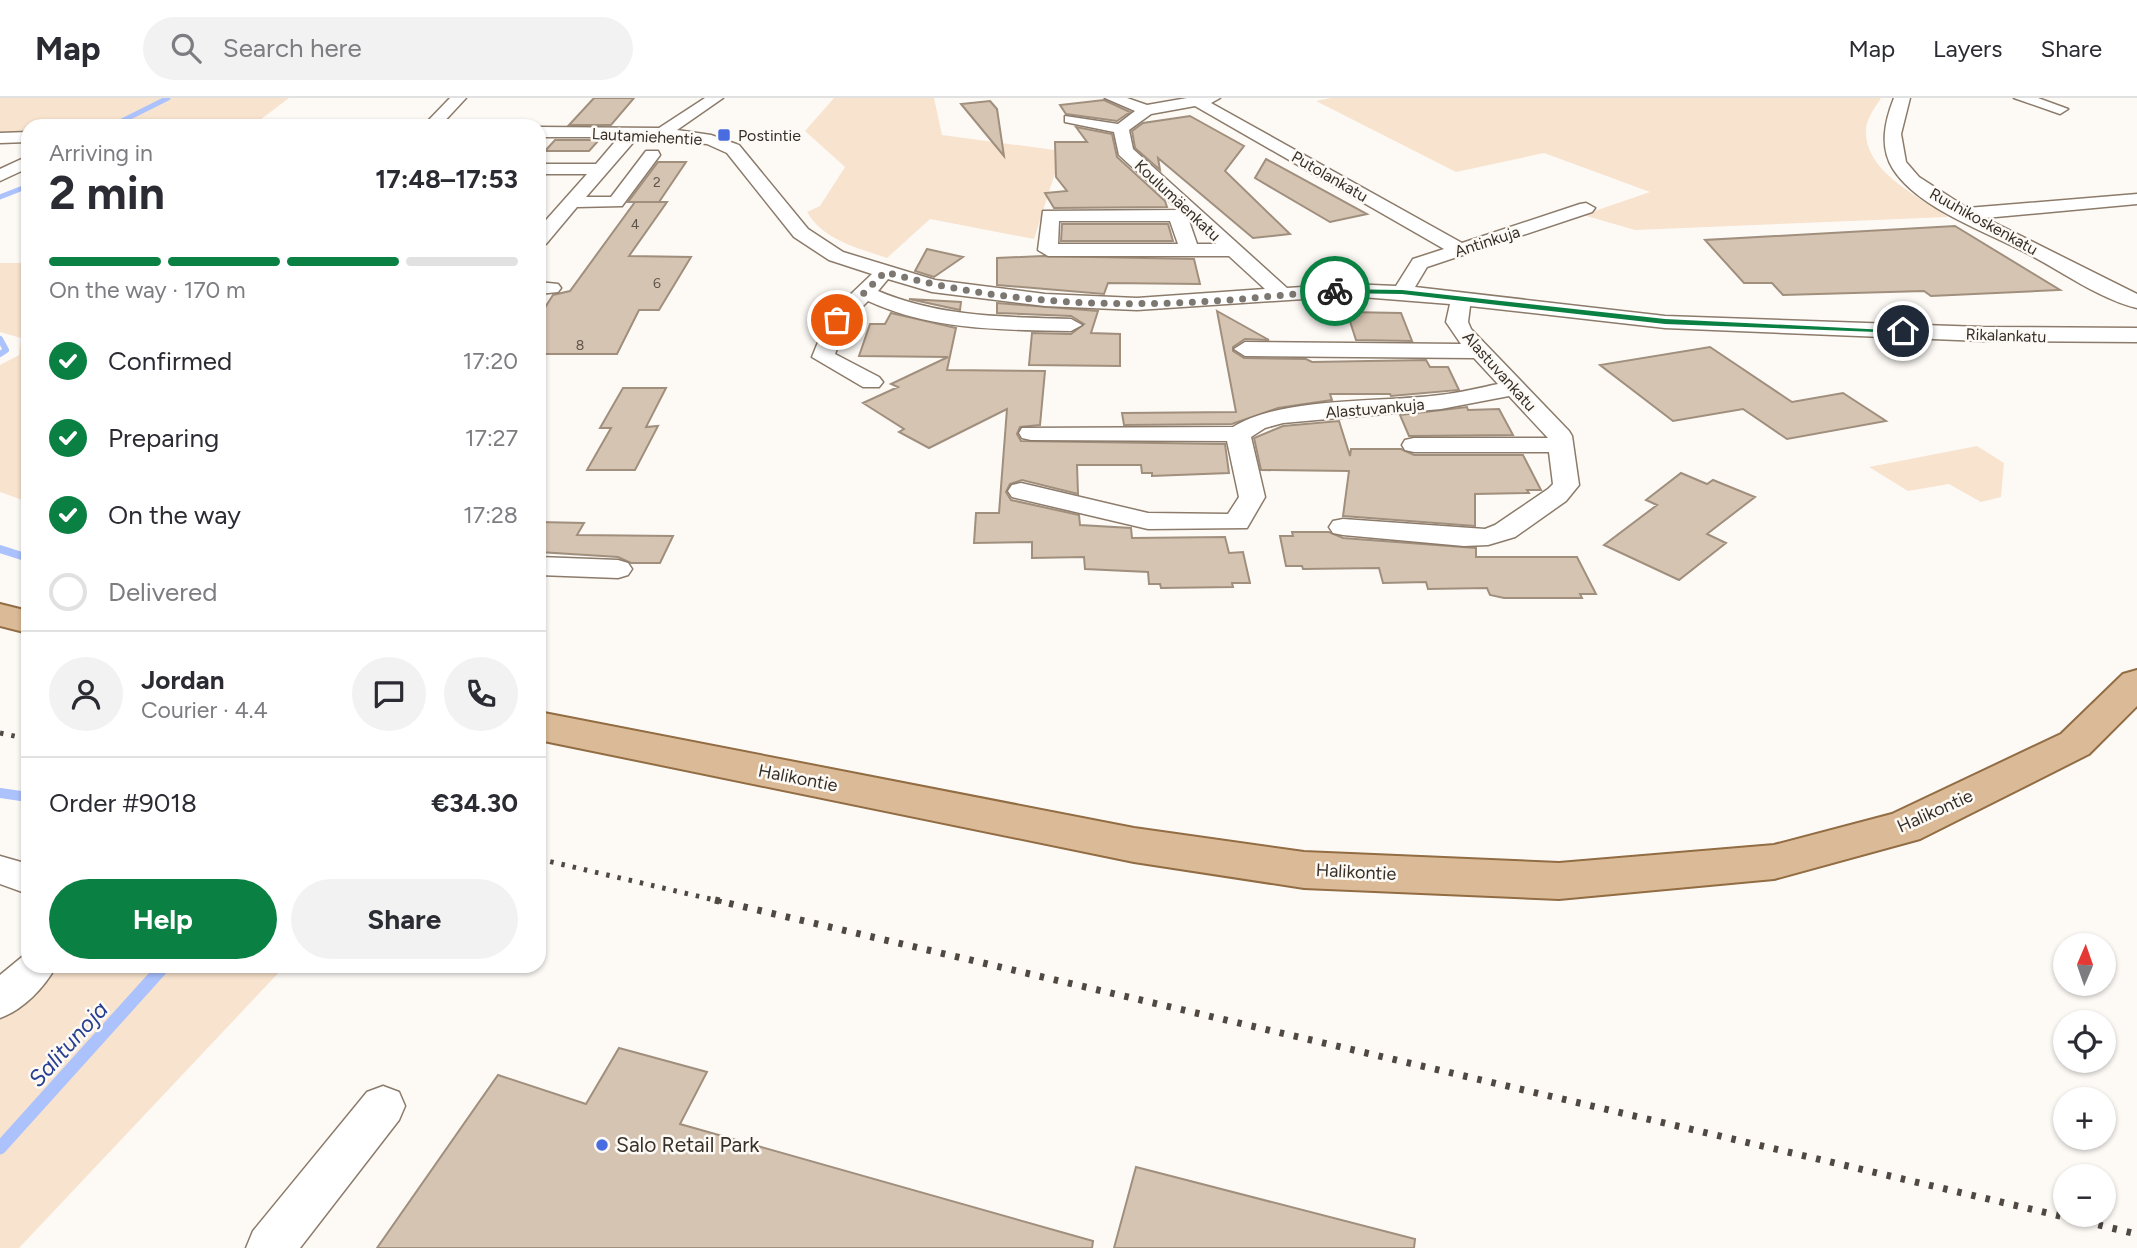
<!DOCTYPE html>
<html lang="en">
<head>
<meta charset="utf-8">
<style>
  body { margin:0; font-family:Figtree,sans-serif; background:#f2f2f3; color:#2b2b33; height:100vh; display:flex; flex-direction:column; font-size:26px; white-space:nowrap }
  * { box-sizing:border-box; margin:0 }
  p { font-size:23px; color:#7c7c81 }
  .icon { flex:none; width:38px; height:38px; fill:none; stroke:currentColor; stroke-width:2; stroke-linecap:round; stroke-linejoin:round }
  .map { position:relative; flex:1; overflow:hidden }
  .side { position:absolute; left:21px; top:21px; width:525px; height:854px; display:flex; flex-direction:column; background:#fff; border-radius:21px; box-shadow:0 2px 5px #0004 }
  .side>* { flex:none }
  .needle { width:46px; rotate:2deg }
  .controls { position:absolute; left:2053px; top:835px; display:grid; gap:14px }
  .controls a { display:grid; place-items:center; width:63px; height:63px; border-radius:50%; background:#fff; box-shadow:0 2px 5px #0004; font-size:35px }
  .pin { position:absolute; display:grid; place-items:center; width:60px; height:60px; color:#fff; margin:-30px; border:4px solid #fff; border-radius:50%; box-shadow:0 2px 7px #0007 }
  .courier { position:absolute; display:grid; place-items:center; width:70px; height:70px; margin:-35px; border:5px solid #0b8043; border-radius:50%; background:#fff; color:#222; box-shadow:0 2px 9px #0007 }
  .head em { font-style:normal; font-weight:700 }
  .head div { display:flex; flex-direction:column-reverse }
  .head { display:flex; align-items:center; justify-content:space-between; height:119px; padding:0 28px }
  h1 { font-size:46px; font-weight:700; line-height:52px }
  .bar { display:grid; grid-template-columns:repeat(4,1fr); gap:10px 7px; align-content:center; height:84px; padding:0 28px }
  .bar i { height:9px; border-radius:5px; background:#e1e1e2 }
  .bar .on { background:#0b8043 }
  .bar p { grid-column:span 4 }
  .line { display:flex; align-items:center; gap:18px; padding:0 28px; border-top:2px solid #e1e1e2 }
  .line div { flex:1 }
  .round { display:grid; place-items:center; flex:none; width:74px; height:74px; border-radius:37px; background:#f2f2f3 }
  ol { padding:0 28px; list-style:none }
  li { display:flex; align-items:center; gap:21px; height:77px }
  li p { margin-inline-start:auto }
  li .icon { padding:7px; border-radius:50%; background:#0b8043; color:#fff; stroke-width:4 }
  li:last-child { color:#7c7c81 }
  li i { width:38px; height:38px; border:4px solid #e1e1e2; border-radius:50% }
  .cta { display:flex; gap:14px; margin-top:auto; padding:14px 28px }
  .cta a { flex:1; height:80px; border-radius:42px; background:#0b8043; color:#fff; font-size:28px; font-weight:700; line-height:80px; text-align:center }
  .cta a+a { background:#f2f2f3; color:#2b2b33 }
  header { display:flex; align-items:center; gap:42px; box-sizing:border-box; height:98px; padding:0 35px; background:#fff; border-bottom:2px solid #e1e1e2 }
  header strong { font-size:33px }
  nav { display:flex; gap:38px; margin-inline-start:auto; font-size:24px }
  .search { width:490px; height:63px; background:#f2f2f3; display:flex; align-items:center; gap:18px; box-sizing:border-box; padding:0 24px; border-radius:38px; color:#7c7c81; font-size:26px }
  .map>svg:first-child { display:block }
</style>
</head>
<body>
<header>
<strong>Map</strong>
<div class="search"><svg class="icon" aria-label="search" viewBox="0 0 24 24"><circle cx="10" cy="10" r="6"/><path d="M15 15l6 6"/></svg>Search here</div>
<nav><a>Map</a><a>Layers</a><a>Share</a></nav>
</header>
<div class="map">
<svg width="2137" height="1150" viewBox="0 0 2137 1150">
  <rect width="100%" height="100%" fill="#fdfaf6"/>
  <path fill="#f8e3ce" d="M0,0H289L252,28H28V33L0,34Z
    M834,0H934L942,37L1062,53L1034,141L930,121L887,160C858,150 823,142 807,114L820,108L845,69L805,33Z
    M1331,0H1881C1876,8 1867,20 1866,30C1863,73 1917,97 1948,119L1635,132L1583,117L1650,94L1544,55L1456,74L1316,3Z
    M0,165H28V404L0,394V267L19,257L21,240L0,234Z
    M1977,348L2004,365L2001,399L1981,404L1949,386L1908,393L1869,369Z
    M54,868H285L19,1150H0V922Z"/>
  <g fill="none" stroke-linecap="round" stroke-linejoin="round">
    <path stroke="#abc2fd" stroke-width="5" d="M112,28L168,0
      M0,99L28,88"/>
    <path stroke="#abc2fd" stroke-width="6" d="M0,241L6,252L0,256"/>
    <path stroke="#abc2fd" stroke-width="8" d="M0,451L28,460"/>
    <path stroke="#abc2fd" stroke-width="10" d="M0,695L28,699"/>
    <path stroke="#abc2fd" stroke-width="13" d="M0,1050L164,868"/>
  </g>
  <path fill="#d6c4b2" stroke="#a08f7d" stroke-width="2" d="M594,0H634L611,27H569Z
    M1104,2L1130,14L1117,23L1066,16L1060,7Z
    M990,3L997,11L1004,58L961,6Z
    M1190,18L1244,48L1225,73L1290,136L1253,140L1158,60L1160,72L1135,50L1132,33L1143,25Z
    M1076,29L1112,36L1117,59L1165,103L1167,109L1054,110L1045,95L1067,93L1056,79L1055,44H1087Z
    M555,42H599L589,53H545Z
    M1266,61L1367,116L1330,124L1255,80Z
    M658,64H686L659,104H628Z
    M635,104H667L629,158L691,159L659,212H639L617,256H539V219L553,197L570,193Z
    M1062,126H1168L1173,143H1061Z
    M1955,128L2060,192L1931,198L1924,193L1783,197L1772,185H1744L1705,142Z
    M927,151L963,159L934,179L915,173Z
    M1043,158L1194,161L1200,186L1108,185L1104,196L997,187V160Z
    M909,201L961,204L960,212Z
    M997,205L1098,213L1091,235L1120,236V268L1029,267L1032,235L1071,236L1084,226L1071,218L997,215Z
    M1217,213L1269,242L1245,241L1233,249V253L1244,260L1306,261L1312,264L1426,262L1430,269H1448L1459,292L1391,298L1390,296H1330L1332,302L1278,310L1232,326L1124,327L1122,315L1236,314Z
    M1347,214L1401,215L1412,243L1356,242Z
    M891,215L956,230L947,272L1045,273L1040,327L1020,329L1017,336L1021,343L1225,346L1229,375L1152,378V375H1142L1141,367H1077L1078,396L1022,382L1010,386L1006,394L1011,402L1079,417L1080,427L1131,430L1132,440L1225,439L1229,455L1243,454L1250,485H1232L1233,489L1161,490L1160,486H1149L1148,474L1085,471L1084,459L1032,460V444L974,445L976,415H999L1007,311L929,350L899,334L904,331L863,305L898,289L891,286L948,259L859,258L870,226H885Z
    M1710,249L1792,304L1843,295L1886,323L1787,341L1743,311L1673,323L1600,267Z
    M623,290H666L646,329L658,328L635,372H587L611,330H600Z
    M1467,309L1468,312L1499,311L1513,337L1409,338L1400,317Z
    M1339,323L1350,358L1351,351H1401L1414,357H1523L1541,392H1527L1529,395L1475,396V428L1343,418L1349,373L1261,372L1254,340L1283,328Z
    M1681,375L1707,386L1713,382L1755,399L1707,436L1726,445L1679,482L1604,447L1657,407L1646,402Z
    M539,424L584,425L577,437L673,438L660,465H631L618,459L539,454Z
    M1292,434H1329L1343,440L1476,450V459H1577L1596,496H1580L1582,500H1504L1490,497L1487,490L1428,491L1426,484L1383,485L1379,470L1303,471L1302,468H1286L1280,438H1293Z
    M619,950L707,974L680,1026L1093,1143L1092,1150H377L498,977L586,1006Z
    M1136,1069L1415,1141L1414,1150H1114Z"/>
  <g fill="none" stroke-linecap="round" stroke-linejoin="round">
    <g stroke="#8c7b6a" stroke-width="3">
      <path id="minor" d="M450,0H466L440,28H423Z
        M705,0H723L677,32L711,37L739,47L808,131L843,154L935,182L1045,196L1137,200L1265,191L1229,158H1048L1038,152L1043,113L1179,112L1119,57L1114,34L1065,24V18L1118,26L1135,13L1105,0H1127L1147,7L1187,0H1220L1211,5L1462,145L1580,106L1586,105L1595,110L1592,114L1427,169L1415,189L1665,218L1982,229L2137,230V244L1982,243L1665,230L1470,208L1468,224L1471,231L1569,333L1572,338L1579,387L1566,403L1515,439L1488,447L1464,448L1343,437L1333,435L1329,429L1333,423L1343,421L1485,431L1495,427L1548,391L1553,386L1549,354H1414L1405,352L1402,347L1405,342L1414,340H1548L1509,298L1441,311L1283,325L1265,330L1251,339L1265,399L1247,430L1148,431L1012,399L1008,393L1012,387L1021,385L1148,415L1228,416L1239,399L1227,343L1031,342L1022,340L1019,335L1022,330L1233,329C1284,298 1380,305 1440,297C1459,295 1479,290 1498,286L1474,260L1245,258L1234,251L1245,244L1461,246L1446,224L1450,206L1349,198L1137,212L1045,208L932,194L888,181L878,193C939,219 1005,219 1071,221L1082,227L1071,233C1002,232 931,232 868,203L847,224L835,256L879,279L883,284L879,289H863L812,259L829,217L872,176L829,162L794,139L727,55L707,46L637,40L586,99H611L646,53H658L660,57L622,108L577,109L546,146L539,148V130L587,76H539V66H596L619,39H539V29L659,30ZM1195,8L1444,151L1413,161L1396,188L1349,186L1287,190L1133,51L1129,32L1151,16ZM1188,120L1216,146H1197ZM1059,123H1170L1178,146H1058Z
        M1894,0H1910L1901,36L1906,64L1919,79L1967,110L2137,96V106L1985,120L2137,196V210C2100,201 2066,176 2032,158C1991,135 1919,112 1893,71C1879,49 1885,23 1894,0Z
        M2014,0H2038L2068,11L2060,16Z
        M28,34V44L0,45V35Z
        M28,58V70L0,83V71Z
        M539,184L558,186L561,190L558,194L539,196Z
        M539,459L618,462L628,465L632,471L628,477L618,480L539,477Z
        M0,758L28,766V796L0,786Z
        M28,854V868H56C45,889 23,912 0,920V877Z
        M383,988L399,994L405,1008L399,1022L300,1150H246L253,1133L367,994Z"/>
    </g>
    <g stroke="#926c43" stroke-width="4">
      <path id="major" d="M0,506L28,513V535L0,528Z
        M2137,572V608L2089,656L1920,741L1774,781L1559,801L1304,790L1134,764L539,642V614L1134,730L1304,754L1559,765L1774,747L1892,716L2061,636L2123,576Z"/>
    </g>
    <use href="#minor" fill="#fff" fill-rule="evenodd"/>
    <use href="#major" fill="#dbbb97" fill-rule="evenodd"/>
    <path stroke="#4f4942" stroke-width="5" stroke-dasharray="3.5 8" stroke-linecap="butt" d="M0,635L28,641
      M539,761L723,804"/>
    <path stroke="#4f4942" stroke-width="7" stroke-dasharray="4.5 10" stroke-linecap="butt" d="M715,802L2137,1136"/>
  </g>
  <path fill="#0b8043" d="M1332,191L1402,192L1665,221L1907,233L1903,235L1665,226L1402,196L1335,195Z"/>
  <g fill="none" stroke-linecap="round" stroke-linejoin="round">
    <path stroke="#7c7771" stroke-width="7" stroke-dasharray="0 12.6" d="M837,222L885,174C991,204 1103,210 1213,203C1254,201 1294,195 1335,193"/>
  </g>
  <g fill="#496de0" stroke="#fdfaf6" stroke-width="2.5">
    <rect x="717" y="30" width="14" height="14" rx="3.5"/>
    <circle cx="602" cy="1047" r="7"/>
  </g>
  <g text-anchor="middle" stroke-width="5" stroke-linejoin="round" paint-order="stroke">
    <g font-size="14" fill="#5f554b">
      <text x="657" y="89">2</text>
      <text x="635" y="131">4</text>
      <text x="657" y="190">6</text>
      <text x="580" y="252">8</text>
    </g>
    <g font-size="16" fill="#373029" stroke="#fdfaf6" text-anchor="start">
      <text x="738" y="43">Postintie</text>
    </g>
    <g font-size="16" fill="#373029" stroke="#fdfaf6">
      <text transform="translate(647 38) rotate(3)" y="6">Lautamiehentie</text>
      <text transform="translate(1330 78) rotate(30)" y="6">Putolankatu</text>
      <text transform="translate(1178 102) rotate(43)" y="6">Koulumäenkatu</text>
      <text transform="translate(1984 123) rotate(29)" y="6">Ruuhikoskenkatu</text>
      <text transform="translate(1487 143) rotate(-18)" y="6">Antinkuja</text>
      <text transform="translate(2006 237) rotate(2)" y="6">Rikalankatu</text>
      <text transform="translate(1500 273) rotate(48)" y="6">Alastuvankatu</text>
      <text transform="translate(1375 310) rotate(-5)" y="6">Alastuvankuja</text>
    </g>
    <g font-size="18" fill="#373029" stroke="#fdfaf6">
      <text transform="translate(798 680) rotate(11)" y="6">Halikontie</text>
      <text transform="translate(1935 713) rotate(-24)" y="6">Halikontie</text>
      <text transform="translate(1356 774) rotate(3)" y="6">Halikontie</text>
    </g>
    <g font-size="21" fill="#373029" stroke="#fdfaf6" text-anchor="start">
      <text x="616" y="1054">Salo Retail Park</text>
    </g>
    <g font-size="23" font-style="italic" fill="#273f92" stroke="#fdfaf6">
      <text transform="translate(68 946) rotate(-48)" y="8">Salitunoja</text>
    </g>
  </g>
</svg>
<div class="controls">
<a><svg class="needle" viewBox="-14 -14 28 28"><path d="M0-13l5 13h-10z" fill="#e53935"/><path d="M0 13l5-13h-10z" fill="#7c7c81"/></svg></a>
<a><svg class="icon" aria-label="locate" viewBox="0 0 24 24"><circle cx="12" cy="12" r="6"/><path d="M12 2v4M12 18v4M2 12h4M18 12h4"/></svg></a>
<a>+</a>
<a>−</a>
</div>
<div class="pin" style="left:837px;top:222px;background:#ea580c"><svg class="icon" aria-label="bag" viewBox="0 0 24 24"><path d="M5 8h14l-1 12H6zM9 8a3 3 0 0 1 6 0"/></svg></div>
<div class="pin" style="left:1903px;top:233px;background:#1f2937"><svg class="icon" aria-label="home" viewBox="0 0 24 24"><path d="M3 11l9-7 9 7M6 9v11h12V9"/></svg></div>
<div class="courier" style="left:1335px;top:193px"><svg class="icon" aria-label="bike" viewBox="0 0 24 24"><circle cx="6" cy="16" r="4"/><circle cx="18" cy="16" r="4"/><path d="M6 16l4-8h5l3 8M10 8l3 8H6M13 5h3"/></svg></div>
<section class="side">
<div class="head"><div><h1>2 min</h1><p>Arriving in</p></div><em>17:48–17:53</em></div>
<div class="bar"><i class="on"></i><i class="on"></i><i class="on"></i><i></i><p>On the way · 170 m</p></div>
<ol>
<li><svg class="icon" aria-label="check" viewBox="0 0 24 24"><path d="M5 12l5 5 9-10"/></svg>Confirmed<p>17:20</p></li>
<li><svg class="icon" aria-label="check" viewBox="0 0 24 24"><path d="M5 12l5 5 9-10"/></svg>Preparing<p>17:27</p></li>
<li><svg class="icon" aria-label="check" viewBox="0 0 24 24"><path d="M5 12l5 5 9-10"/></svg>On the way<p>17:28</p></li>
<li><i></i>Delivered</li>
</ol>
<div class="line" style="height:126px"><a class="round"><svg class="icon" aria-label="person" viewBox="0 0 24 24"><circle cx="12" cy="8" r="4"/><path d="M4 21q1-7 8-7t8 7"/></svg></a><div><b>Jordan</b><p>Courier · 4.4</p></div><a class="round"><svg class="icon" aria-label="chat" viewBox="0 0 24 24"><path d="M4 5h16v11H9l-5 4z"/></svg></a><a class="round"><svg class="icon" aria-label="phone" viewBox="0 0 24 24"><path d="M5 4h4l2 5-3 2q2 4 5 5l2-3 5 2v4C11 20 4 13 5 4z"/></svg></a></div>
<div class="line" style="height:91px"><div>Order #9018</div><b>€34.30</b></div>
<div class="cta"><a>Help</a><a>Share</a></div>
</section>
</div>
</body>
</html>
